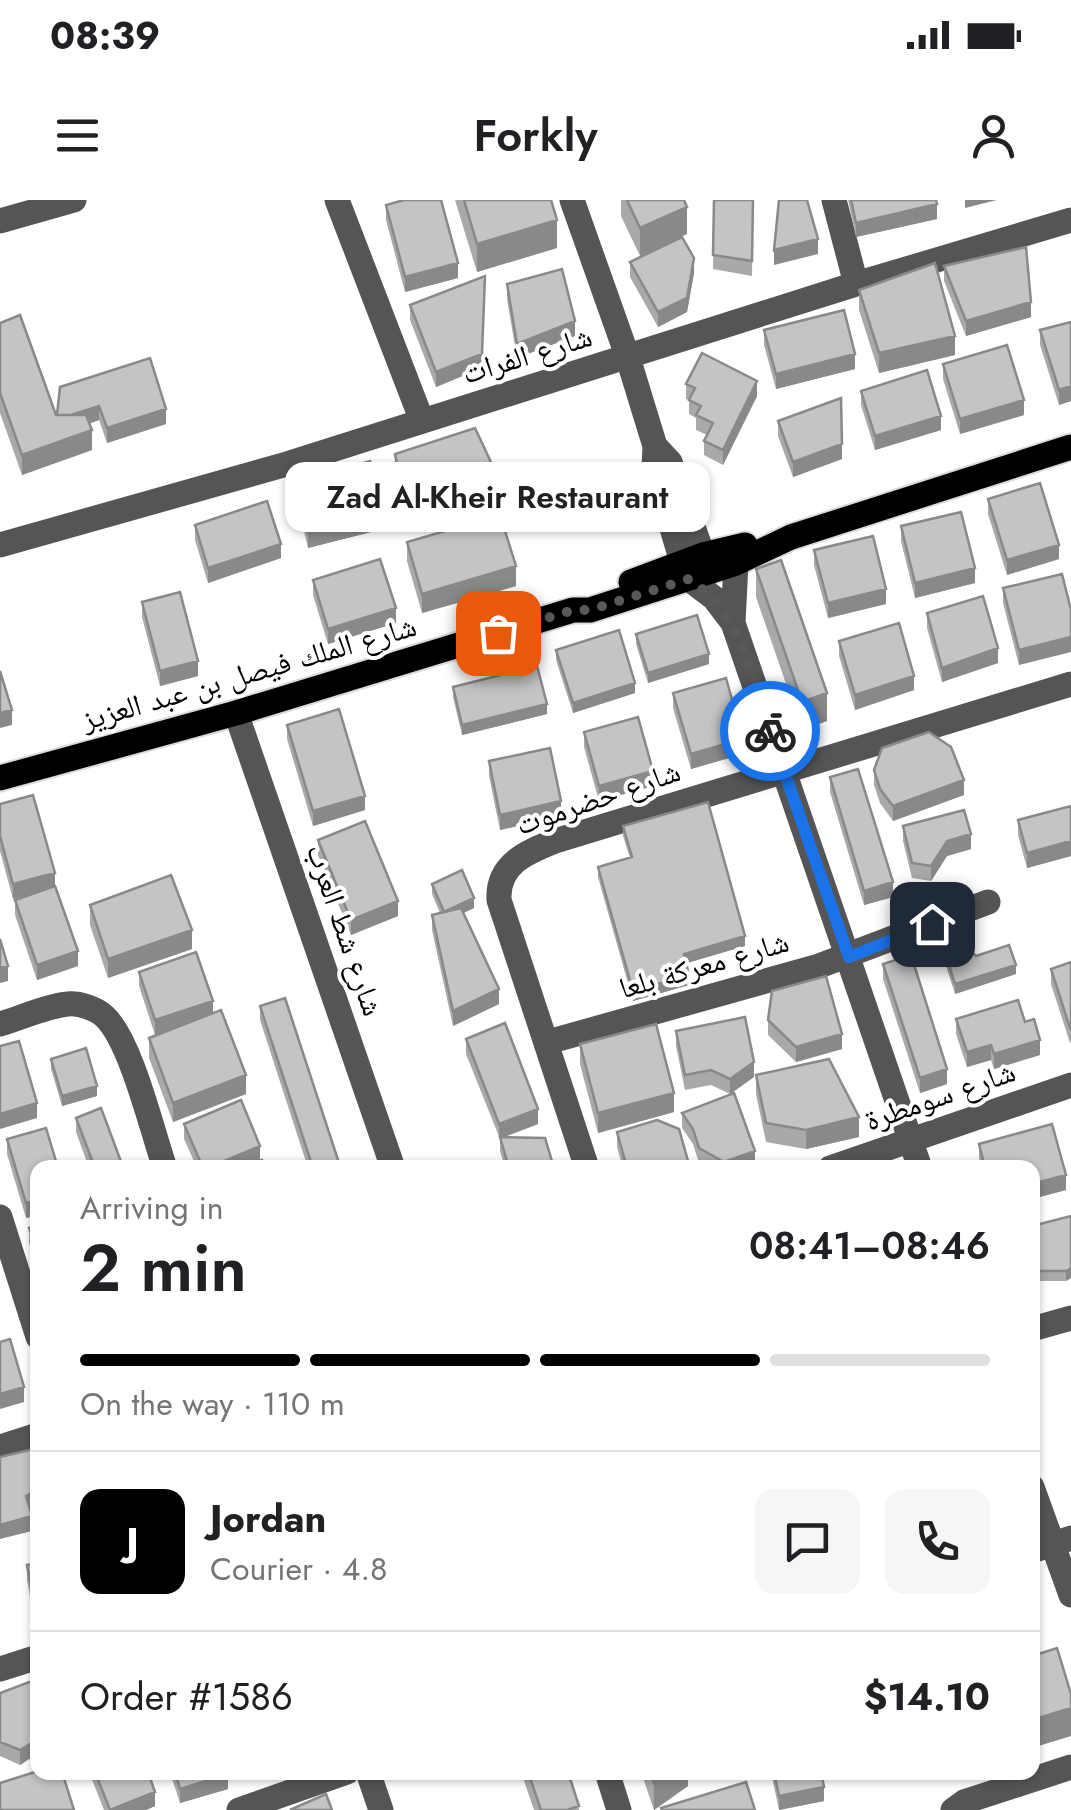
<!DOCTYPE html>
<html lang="en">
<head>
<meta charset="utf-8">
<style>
  body { margin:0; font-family:Jost,"Noto Naskh Arabic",sans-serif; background:#f6f6f6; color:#202124; height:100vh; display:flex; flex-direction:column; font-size:38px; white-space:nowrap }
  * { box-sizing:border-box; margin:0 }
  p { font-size:32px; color:#757577 }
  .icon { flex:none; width:55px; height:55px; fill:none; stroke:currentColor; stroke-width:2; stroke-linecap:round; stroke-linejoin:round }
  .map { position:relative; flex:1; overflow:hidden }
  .sheet { position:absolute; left:30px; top:960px; width:1010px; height:620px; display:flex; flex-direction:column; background:#fff; border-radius:20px; box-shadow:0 2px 8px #0004 }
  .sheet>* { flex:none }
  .pin { position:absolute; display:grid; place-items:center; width:85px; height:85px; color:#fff; margin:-42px; border-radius:20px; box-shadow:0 5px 15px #0006 }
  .courier { position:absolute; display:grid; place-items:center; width:100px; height:100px; margin:-50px; border:8px solid #1a73e8; border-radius:50%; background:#fff; color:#222; box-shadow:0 2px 12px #0007 }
  .bubble { position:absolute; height:70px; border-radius:20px; background:#fff; box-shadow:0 2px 8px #0004; font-size:32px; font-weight:600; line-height:70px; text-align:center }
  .summary em { font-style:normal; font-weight:600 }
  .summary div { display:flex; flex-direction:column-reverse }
  .summary { display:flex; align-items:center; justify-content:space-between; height:170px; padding:0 50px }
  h1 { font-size:65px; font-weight:600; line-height:75px }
  .bar { display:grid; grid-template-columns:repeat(4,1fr); gap:15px 10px; align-content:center; height:120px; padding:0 50px }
  .bar i { height:12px; border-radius:8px; background:#e0e0e0 }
  .bar .on { background:#000 }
  .bar p { grid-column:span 4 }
  .line { display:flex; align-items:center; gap:25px; padding:0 50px; border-top:2px solid #e0e0e0 }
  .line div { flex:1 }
  .round { display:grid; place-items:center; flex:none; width:105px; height:105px; border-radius:20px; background:#f6f6f6 }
  .status { display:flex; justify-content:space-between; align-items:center; height:70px; padding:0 50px; background:#fff; direction:ltr }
  .status svg { height:28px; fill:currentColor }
  header { display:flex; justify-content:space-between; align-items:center; height:130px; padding:0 50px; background:#fff; font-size:45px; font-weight:600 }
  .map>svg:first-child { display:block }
</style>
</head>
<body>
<div class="status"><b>08:39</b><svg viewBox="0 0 49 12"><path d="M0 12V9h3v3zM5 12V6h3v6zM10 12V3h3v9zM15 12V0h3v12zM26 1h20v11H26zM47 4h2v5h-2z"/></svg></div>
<header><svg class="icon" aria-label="menu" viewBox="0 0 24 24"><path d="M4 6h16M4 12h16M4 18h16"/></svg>Forkly<svg class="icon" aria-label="person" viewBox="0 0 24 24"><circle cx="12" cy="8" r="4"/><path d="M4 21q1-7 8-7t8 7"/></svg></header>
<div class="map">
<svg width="1071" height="1610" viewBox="0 0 1071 1610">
  <rect width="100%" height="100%" fill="#fff"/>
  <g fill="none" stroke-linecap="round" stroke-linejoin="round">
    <g stroke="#dbdbdb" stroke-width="29">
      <path id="major" d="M631,382L703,355L745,345
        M0,578L236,513L573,410H590L736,363L791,337L1071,247"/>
    </g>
    <path stroke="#555" stroke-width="25" d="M337,0L422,221
      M572,0L628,158L655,246L654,268L682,362L689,379L714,398L733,423
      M834,0L856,84
      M0,21L74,0
      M655,246L670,262L709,372
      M0,345L287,264L856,84L1071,20
      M736,363L733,423L920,968
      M236,513L393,968
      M0,824C21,818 46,806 68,804C79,803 95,808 104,816C131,840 152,931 165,968
      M548,842L819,766L988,702
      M587,968L499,700C497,664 527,652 555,641L1071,484
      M830,968L1071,885
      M0,1017L38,1137
      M1032,1129L1071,1118
      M0,1247L38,1235
      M1032,1287L1071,1395
      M1032,1351L1071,1338
      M0,1469L38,1457
      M368,1572L381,1610
      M607,1572L619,1610
      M239,1610L347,1572
      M953,1610L964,1602L1071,1567"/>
    <use href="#major" stroke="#000" stroke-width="25"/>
  </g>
  <path fill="#a9a9a9" d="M455,0H551L557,48L477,72Z
    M621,0H684L687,34L640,56L621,16Z
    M714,0H753L752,76L713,69Z
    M848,0H936L937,19L856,37Z
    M386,5L458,78L405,92L386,20Z
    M630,62L694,73L687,112L658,127L630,77Z
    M944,66L1031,117L966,136L944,81Z
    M507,84L575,136L517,158L507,99Z
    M859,90L955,155L879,173L859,110Z
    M410,105L482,168L436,187L410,120Z
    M1071,122V201L1059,205L1040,145V130Z
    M0,123L56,215L60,187L166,224L107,243L99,220L89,224L92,250L22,275L0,213Z
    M764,130L855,169L776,189L764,145Z
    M943,164L1024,215L960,234L943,179Z
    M686,184L757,196L723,265L704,255V241L707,235L696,230V218L689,214V200L686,199Z
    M861,191L941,230L875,250L861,205Z
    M778,221L842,259L793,277L778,236Z
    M395,254L496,288L404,317L395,269Z
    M296,283L383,329L308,348L296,298Z
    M988,299L1059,359L1007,375L988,314Z
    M195,325L281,358L208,383L195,340Z
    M901,326L975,383L915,398L901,341Z
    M407,342L516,386L422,413L407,361Z
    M814,350L886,404L828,418L814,365Z
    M756,369L827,521L802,530L756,397Z
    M313,380L396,423L328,444L313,395Z
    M1003,388L1071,410L1019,465L1003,403Z
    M142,402L198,476L160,486L142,417Z
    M927,413L998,463L942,482L927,428Z
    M636,434L709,464L648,483L636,444Z
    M839,441L914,490L855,510L839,456Z
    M556,450L635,493L573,513L556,460Z
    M453,487L547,514L462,535L453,497Z
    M673,493L743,554L691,569L673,508Z
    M287,525L365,610L313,626L287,539Z
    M584,532L653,586L599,601L584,547Z
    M489,561L561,616L500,630L489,576Z
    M874,570L964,595L893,621L880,603L874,585Z
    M830,577L893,697L864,705L830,592Z
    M0,604L55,686L78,766L37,780L15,715V700L30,695L13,699L0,651Z
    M1071,606V656L1027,668L1018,635V620Z
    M623,626L745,746L686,763L689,785L633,801L598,677V667L630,658L623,636Z
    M903,626L971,649L947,656L931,681L912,678L903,641Z
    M318,640L398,716L351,735L318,655Z
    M432,684L474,708L463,713L499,804L453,826L432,730V715L440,713L432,694Z
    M90,705L192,749L108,778L90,725Z
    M945,753L976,756L1016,774L955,794L945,763Z
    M1071,762V842L1070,843L1051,784V769Z
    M883,764L947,884L920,893L883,779Z
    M139,772L213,814L246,894L173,922L149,858V838L174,828L155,835L139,786Z
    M260,806L339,968H308L260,820Z
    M956,819L1025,822L1040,855L994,869L991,860L967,867L956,834Z
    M768,820L842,849L796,862L768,835Z
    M676,831L754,877L730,894L711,885L685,890L676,846Z
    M466,839L538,924L504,937L554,968H505L500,951V939L466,854Z
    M580,844L674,912L598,933L580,864Z
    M51,859L97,896L62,906L51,869Z
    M756,875L859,937L806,949L766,942L756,894Z
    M682,913L755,966L750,968H707L699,963L693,944L682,928Z
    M76,918L123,968H89L76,932Z
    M184,924L260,960L264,968H197L184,939Z
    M1052,924L1066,975V990L1032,999V968H981L979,958V944Z
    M617,932L690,968H623L617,947Z
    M7,939L38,968V1015L26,1018L7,954Z
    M1071,1016V1078L1066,1081H1034L1032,1075V1026Z
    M38,1022V1068L29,1043V1028Z
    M38,1363V1424H35L27,1380V1365Z
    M0,1493L38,1553L20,1565L0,1556Z
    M89,1572H148L155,1606L146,1610H104Z
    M170,1572H228V1589L180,1603Z
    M521,1572H568L579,1610H534Z
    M641,1572H688V1586L654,1610Z
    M771,1572H821L824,1601L779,1610Z"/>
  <path fill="#898989" d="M965,0H997L965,8Z
    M937,4V19L856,37V23Z
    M687,7V34L640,56V28Z
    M557,20V48L477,72V44Z
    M818,39V54L774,65V50Z
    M694,58V73L687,112L658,127V112Z
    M458,63V78L405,92V77Z
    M485,76L482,168L436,187V172Z
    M1031,102V117L966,136V121Z
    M575,121V136L517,158V144Z
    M955,136V155L879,173V153Z
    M855,154V169L776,189V174Z
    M757,181V196L723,265V250Z
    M1071,186V201L1059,205V190Z
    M1024,200V215L960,234V219Z
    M99,206V220L56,234V219Z
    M166,209V224L107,243V228Z
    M941,216V230L875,250V236Z
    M92,230V250L22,275V255Z
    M842,244V259L793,277V262Z
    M496,273V288L404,317V302Z
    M383,314V329L308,348V333Z
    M281,344V358L208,383V368Z
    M1059,345V359L1007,375V360Z
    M516,366V386L422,413V394Z
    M975,368V383L915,398V383Z
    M886,389V404L828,418V403Z
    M396,408V423L328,444V429Z
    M1071,437V452L1019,465V450Z
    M998,448V463L942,482V468Z
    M709,454V464L648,483V473Z
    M198,461V476L160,486V471Z
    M914,476V490L855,510V495Z
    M635,483V493L573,513V503Z
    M827,493V521L802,530V502Z
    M547,504V514L462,535V525Z
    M12,510V525L0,528V513Z
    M743,539V554L691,569V554Z
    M653,571V586L599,601V586Z
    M964,580V595L893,621V606Z
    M365,596V610L313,626V611Z
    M561,601V616L500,630V615Z
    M971,634V649L947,656L931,681V666L947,641Z
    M1071,641V656L1027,668V653Z
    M55,673V688L13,699V684Z
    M893,682V697L864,705V691Z
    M474,698V708L444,722V712Z
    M398,701V716L351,735V720Z
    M192,730V749L108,778V759Z
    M745,736V746L684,764V754Z
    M78,751V766L37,780V765Z
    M1016,765V774L955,794V784Z
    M8,766V781L0,783V768Z
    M689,775V785L633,801V791Z
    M499,789V804L453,826V811Z
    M213,801V816L155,835V820Z
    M842,834V849L796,862V847Z
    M1040,840V855L994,869V854Z
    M991,845V860L967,867V852Z
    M754,862V877L730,894V879Z
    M947,869V884L920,893V878Z
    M246,875V894L173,922V903Z
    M97,886V896L62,906V896Z
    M674,893V912L598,933V913Z
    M37,903V918L0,929V914Z
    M538,909V924L499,939V924Z
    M859,917V937L806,949V930Z
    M260,946V960L243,968H208Z
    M755,951V966L750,968H724V962Z
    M1066,975V990L1032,999V984Z
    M38,1000V1015L26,1018V1003Z
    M1071,1068V1078L1066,1081V1071Z
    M24,1187V1202L0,1209V1194Z
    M38,1289V1304L26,1311V1296Z
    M32,1316V1331L0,1339V1325Z
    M1071,1508V1536L1032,1548V1520Z
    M38,1539V1553L20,1565V1550Z
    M668,1572H688V1586L654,1610V1583Z
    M228,1574V1589L180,1603V1589Z
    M824,1587V1601L779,1610V1596Z
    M155,1592V1606L146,1610H110Z"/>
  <path fill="#c4c4c4" stroke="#898989" stroke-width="2.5" d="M404,0H441L458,63L405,77L386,5Z
    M464,0H551L557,20L477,44Z
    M627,0H684L687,7L640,28Z
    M714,0H753L752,61L713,55Z
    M779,0H807L818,39L774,50Z
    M851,0H936L937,4L856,23Z
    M682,37L694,58L687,98L658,112L630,62Z
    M1026,47L1031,102L966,121L944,66Z
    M935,63L955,136L879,153L859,90Z
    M562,69L575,121L517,144L507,84Z
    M485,76L482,154L436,172L410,105Z
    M844,110L855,154L776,174L764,130Z
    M20,115L56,215H86L92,230L22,255L0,193V123Z
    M1071,122V186L1059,190L1040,130Z
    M1007,145L1024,200L960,219L943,164Z
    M702,153L757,181L723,250L704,241L713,223L696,215L701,206L689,200L695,188L686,184Z
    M150,158L166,209L107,228L99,206L71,215H57L60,187Z
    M927,170L941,216L875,236L861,191Z
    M841,198L842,244L793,262L778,221Z
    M475,228L496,273L404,302L395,254Z
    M370,261L383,314L308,333L296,283Z
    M1040,283L1059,345L1007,360L988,299Z
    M267,301L281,344L208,368L195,325Z
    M961,312L975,368L915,383L901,326Z
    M500,315L516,366L422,394L407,342Z
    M873,336L886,389L828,403L814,350Z
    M380,359L396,408L328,429L313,380Z
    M781,360L827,493L802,502L756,369Z
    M1062,374L1071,410V437L1019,450L1003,388Z
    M180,392L198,461L160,471L142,402Z
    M983,396L998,448L942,468L927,413Z
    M697,415L709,454L648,473L636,434Z
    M899,423L914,476L855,495L839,441Z
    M619,430L635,483L573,503L556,450Z
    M537,466L547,504L462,525L453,487Z
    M0,471L12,510L0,513Z
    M726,478L743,539L691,554L673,493Z
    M339,509L365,596L313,611L287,525Z
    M638,517L653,571L599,586L584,532Z
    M929,532L951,547L964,580L893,606L880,589L874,570L882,548Z
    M550,548L561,601L500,615L489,561Z
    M858,569L893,682L864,691L830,577Z
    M33,595L55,673L13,684L0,636V604Z
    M708,602L745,736L684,754L689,775L633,791L598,667L632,657L623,626Z
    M1071,606V641L1027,653L1018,620Z
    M964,610L971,634L947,641L931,666L912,663L903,626Z
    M365,621L398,701L351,720L318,640Z
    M462,670L474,698L444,712L432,684Z
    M171,675L192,730L108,759L90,705Z
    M55,686L78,751L37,765L15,700Z
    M461,708L499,789L453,811L432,715Z
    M0,739L8,766L0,768Z
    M1009,745L1016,765L955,784L945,753L966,746L976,756Z
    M196,752L213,801L155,820L139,772Z
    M911,755L947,869L920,878L883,764Z
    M1071,762V827L1070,828L1051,769Z
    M826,776L842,834L796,847L768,820L772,791Z
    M285,798L339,963L324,968H313L260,806Z
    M1018,800L1025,822L1034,819L1040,840L994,854L991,845L967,852L956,819Z
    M221,810L246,875L173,903L149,838Z
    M745,817L754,862L730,879L711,870L685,875L676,831Z
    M505,823L538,909L499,924L466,839Z
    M656,824L674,893L598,913L580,844Z
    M19,841L37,903L0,914V846Z
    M86,848L97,886L62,896L51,859Z
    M829,859L859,917L806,930L766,923L756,875Z
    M734,893L755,951L724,962L699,948L693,929L682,913Z
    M241,900L260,946L208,968H203L184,924Z
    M101,908L123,967L120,968H95L76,918Z
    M657,920L679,929L690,968H627L617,932Z
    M1052,924L1066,975L1032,984V968H985L979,944Z
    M46,928L58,968H38V1000L26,1003L7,939Z
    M500,937L545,938L554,968H509Z
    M262,960L264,968H242Z
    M1071,1016V1068L1066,1071H1034L1032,1065V1026Z
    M38,1022V1054L29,1028Z
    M10,1139L24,1187L0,1194V1142Z
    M38,1248V1289L26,1296L32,1316L0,1325V1257Z
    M38,1363V1409H35L27,1365Z
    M1057,1448L1071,1494V1508L1032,1520V1456Z
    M37,1479L38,1539L20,1550L0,1542V1493Z
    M38,1571L62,1572L74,1610H0V1583Z
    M95,1572H148L155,1592L110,1610Z
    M175,1572H228V1574L180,1589Z
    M528,1572H568L579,1606L567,1610H541Z
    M651,1572H668L654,1583Z
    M774,1572H821L824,1587L779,1596Z
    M746,1582L755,1610H662L661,1608Z
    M326,1594L332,1610H290Z"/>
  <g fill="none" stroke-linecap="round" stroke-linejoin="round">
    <path stroke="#595959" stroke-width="10" stroke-dasharray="0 18" d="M498,433L573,410H590L689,379C742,414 751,474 770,531"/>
    <path stroke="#1a73e8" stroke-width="12" d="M770,531L849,757L932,724"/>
  </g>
  <g text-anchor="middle" stroke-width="8" stroke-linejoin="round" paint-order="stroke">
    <g font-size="30" fill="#000" stroke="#fff">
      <text transform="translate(527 155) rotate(-17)" y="10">شارع الفرات</text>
      <text transform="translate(249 473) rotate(-16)" y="10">شارع الملك فيصل بن عبد العزيز</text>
      <text transform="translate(598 598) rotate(-19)" y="10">شارع حضرموت</text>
      <text transform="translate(345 730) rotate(71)" y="10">شارع شط العرب</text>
      <text transform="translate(704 765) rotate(-16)" y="10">شارع معركة بلعا</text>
      <text transform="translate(940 896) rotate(-19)" y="10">شارع سومطرة</text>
    </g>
  </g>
</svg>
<div class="pin" style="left:498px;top:433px;background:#ea580c"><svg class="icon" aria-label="bag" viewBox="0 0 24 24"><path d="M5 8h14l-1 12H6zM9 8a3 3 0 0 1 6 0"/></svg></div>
<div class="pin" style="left:932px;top:724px;background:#1f2937"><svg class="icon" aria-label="home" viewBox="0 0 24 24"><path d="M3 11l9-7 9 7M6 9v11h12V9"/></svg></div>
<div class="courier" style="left:770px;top:531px"><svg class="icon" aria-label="bike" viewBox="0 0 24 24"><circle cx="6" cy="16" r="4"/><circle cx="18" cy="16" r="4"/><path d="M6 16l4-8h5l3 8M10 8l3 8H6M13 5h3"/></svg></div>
<div class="bubble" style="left:285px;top:262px;width:425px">Zad Al-Kheir Restaurant</div>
<section class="sheet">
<div class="summary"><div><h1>2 min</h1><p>Arriving in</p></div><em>08:41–08:46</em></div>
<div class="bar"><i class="on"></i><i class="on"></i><i class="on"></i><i></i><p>On the way · 110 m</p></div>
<div class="line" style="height:180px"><b class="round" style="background:#000;color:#fff">J</b><div><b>Jordan</b><p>Courier · 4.8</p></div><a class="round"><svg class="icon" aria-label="chat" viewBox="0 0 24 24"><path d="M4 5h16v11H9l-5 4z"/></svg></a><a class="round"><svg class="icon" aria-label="phone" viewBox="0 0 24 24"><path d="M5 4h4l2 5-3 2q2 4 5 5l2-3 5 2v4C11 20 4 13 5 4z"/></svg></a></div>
<div class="line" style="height:130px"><div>Order #1586</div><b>$14.10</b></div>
</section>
</div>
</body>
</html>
